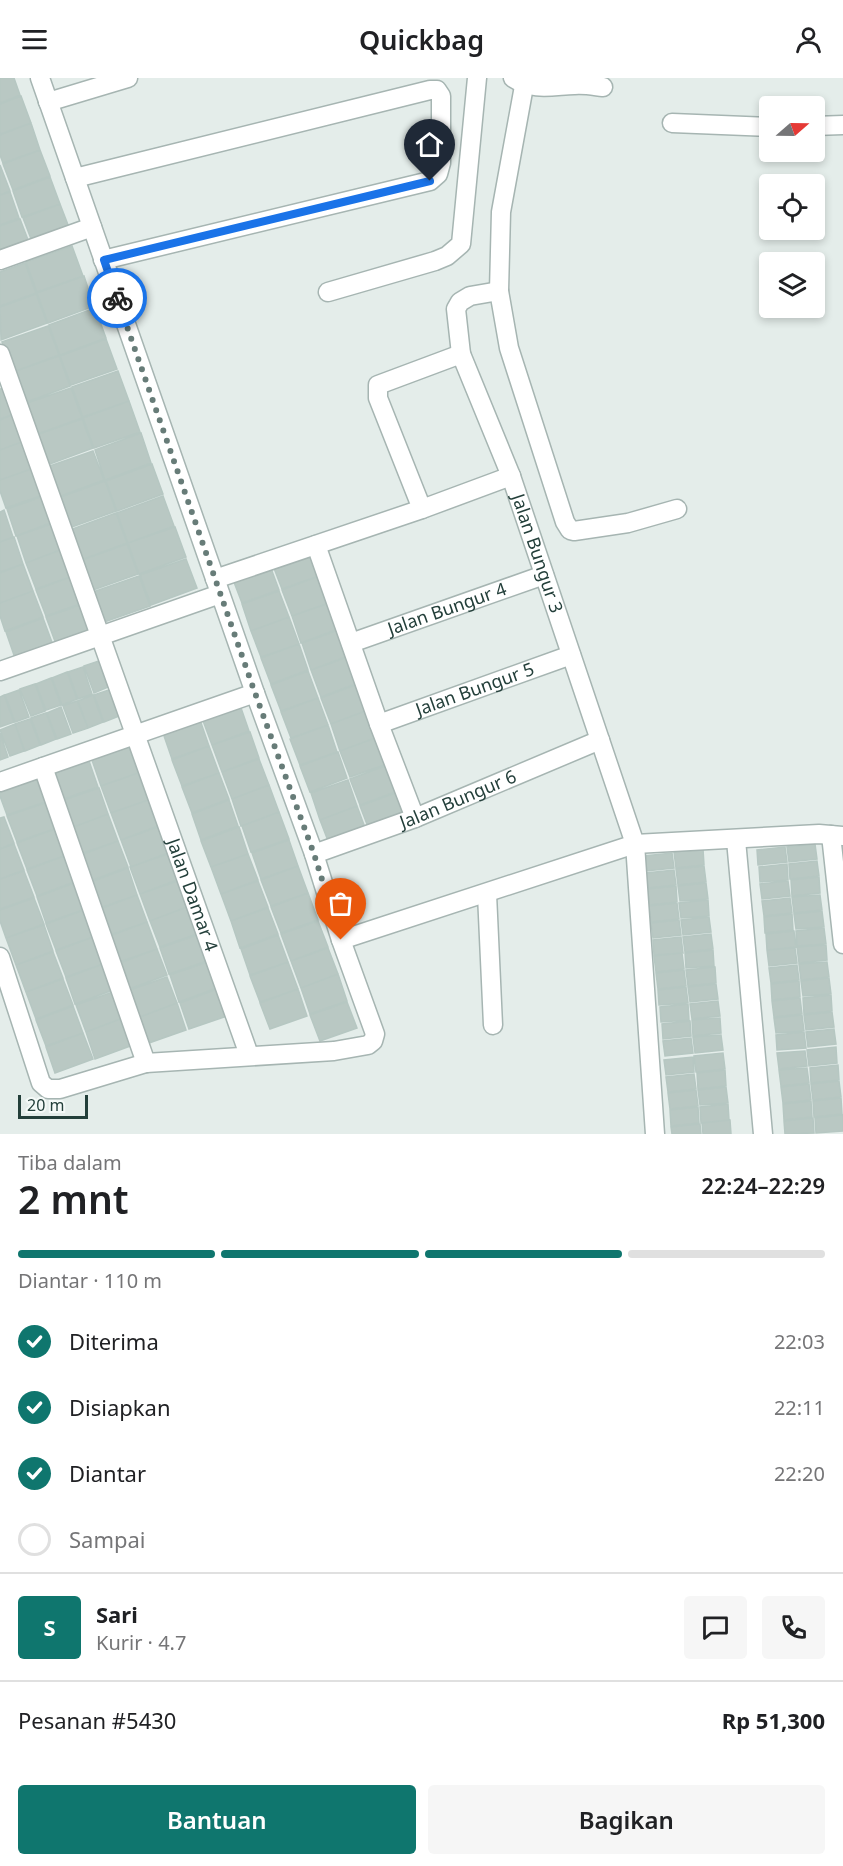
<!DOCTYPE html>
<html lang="id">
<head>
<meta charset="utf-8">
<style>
  body { margin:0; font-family:"Noto Sans",sans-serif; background:#f6f6f6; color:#202124; height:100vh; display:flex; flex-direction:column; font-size:22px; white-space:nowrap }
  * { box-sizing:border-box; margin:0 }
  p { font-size:20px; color:#757577 }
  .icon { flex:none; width:33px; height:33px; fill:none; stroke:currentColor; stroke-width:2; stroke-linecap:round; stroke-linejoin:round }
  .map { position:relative; height:1056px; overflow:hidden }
  .panel { display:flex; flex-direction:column; background:#fff; flex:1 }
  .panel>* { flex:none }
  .needle { width:39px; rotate:70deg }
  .buttons { position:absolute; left:759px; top:18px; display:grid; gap:12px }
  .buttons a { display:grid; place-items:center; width:66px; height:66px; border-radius:6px; background:#fff; box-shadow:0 3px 9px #0003; font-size:30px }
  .scale { position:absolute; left:18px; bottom:15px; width:70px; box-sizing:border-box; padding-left:6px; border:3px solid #233f3a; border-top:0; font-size:16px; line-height:21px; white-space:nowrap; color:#233f3a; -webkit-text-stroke:4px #f5faf8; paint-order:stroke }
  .pin { position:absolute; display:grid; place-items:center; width:51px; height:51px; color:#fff; margin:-62px -26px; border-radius:50% 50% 50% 0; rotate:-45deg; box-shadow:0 0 6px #0007 }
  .pin .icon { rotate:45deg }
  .courier { position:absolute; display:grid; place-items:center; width:60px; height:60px; margin:-30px; border:4px solid #1a73e8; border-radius:50%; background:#fff; color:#222; box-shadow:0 2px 8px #0007 }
  .headline em { font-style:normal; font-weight:600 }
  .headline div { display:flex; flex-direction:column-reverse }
  .headline { display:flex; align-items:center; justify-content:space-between; height:102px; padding:0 18px }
  h1 { font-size:39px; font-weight:600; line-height:45px }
  .bar { display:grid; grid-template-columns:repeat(4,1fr); gap:9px 6px; align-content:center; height:72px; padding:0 18px }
  .bar i { height:8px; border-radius:4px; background:#e0e0e0 }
  .bar .current { background:#0f766e }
  .bar p { grid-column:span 4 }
  .line { display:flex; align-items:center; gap:15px; padding:0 18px; border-top:2px solid #e0e0e0 }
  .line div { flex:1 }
  .round { display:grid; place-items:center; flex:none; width:63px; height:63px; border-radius:6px; background:#f6f6f6 }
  ol { padding:0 18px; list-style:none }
  li { display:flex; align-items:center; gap:18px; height:66px }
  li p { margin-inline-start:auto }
  li .icon { padding:6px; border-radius:50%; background:#0f766e; color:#fff; stroke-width:4 }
  li:last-child { color:#757577 }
  li i { width:33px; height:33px; border:3px solid #e0e0e0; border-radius:50% }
  .button { display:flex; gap:12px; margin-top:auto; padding:12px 18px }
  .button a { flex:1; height:69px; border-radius:6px; background:#0f766e; color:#fff; font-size:24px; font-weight:600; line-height:69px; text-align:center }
  .button a+a { background:#f6f6f6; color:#202124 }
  header { display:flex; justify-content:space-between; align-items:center; height:78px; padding:0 18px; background:#fff; font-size:27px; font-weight:600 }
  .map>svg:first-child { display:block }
</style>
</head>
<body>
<header><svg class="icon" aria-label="menu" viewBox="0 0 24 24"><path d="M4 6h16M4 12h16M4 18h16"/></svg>Quickbag<svg class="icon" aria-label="person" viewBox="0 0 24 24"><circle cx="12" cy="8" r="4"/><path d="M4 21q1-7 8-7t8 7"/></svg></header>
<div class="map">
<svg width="843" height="1056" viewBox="0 0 843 1056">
  <rect width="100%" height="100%" fill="#e4edea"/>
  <path fill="#b9c8c3" stroke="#b6c7c2" stroke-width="1.5" d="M0,0H14L20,17L0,25Z
    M21,18L31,45L0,56V26Z
    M31,45L40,72L3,85L0,77V57Z
    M40,72L50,98L13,112L3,86Z
    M0,87L10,113L0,117Z
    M50,99L60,126L22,139L13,113Z
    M10,114L19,140L0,147V117Z
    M60,126L70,152L33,166L23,140Z
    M20,141L30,167L0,178V148Z
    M72,168L83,198L37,214L26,184Z
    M25,185L36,215L0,228V194Z
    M84,198L94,228L48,245L37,215Z
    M36,216L47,245L1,262L0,229Z
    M95,230L106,260L60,277L49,247Z
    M48,248L59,277L13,294L2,264Z
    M106,261L117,291L71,307L60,278Z
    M59,278L70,308L24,325L13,294Z
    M118,293L129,323L83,339L72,309Z
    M4,310L14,336L0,341V311Z
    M71,310L82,340L35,357L24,326Z
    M129,323L140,354L94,370L83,340Z
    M14,336L24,363L0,372V342Z
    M82,341L93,370L47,387L36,357Z
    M141,355L151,385L105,402L95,372Z
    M24,363L34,390L0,402V372Z
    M93,373L104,402L58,419L47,389Z
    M152,386L163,416L117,433L106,403Z
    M34,390L43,417L6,430L0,413V402Z
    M105,403L116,433L69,450L58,420Z
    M44,418L53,444L16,458L7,431Z
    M163,418L174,448L128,465L117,435Z
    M4,432L13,459L0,464V434Z
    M116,435L127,465L81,482L70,452Z
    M54,445L63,471L26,485L17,458Z
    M175,449L186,479L139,496L128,465Z
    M14,459L23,486L0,494V464Z
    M127,466L138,496L93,512L82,482Z
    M63,471L73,498L36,511L26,485Z
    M309,471L319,498L282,511L272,485Z
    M186,481L197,510L151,527L140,497Z
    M269,485L279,512L242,525L232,499Z
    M23,486L33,513L0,525V495Z
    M73,498L83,525L46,538L36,512Z
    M139,498L150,528L104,544L93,514Z
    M319,498L329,525L292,538L282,512Z
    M33,513L43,539L5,553L0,538V525Z
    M279,513L289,539L251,553L242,526Z
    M329,525L338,551L301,565L292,538Z
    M83,526L93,552L56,566L46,539Z
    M289,539L299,566L261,579L251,553Z
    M43,540L53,567L15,580L6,554Z
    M339,552L348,578L311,592L302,565Z
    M299,566L308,592L271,606L261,580Z
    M348,579L358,605L321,619L311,592Z
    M99,583L108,609L94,615L84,588Z
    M83,589L92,616L78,621L68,594Z
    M308,593L318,620L281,633L271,607Z
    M67,594L77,621L62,627L52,600Z
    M51,600L61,627L46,632L36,606Z
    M35,606L45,633L31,638L20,611Z
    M358,606L368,632L331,646L321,620Z
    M19,612L29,639L15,644L5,617Z
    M109,612L119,638L104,644L94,617Z
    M4,617L14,644L0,649V619Z
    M93,617L103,644L88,650L78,623Z
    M318,620L328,647L291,660L281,634Z
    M77,623L88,650L73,655L63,628Z
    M240,627L249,653L212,667L202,640Z
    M61,629L71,656L57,661L47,635Z
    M368,632L378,659L340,673L331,646Z
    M46,635L56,661L41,667L31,640Z
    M30,641L40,667L25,673L15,646Z
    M200,642L209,668L172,681L163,655Z
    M15,646L24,673L10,678L0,652Z
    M328,647L337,674L300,687L290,661Z
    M250,654L259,680L222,694L212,667Z
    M0,655L8,679L0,682Z
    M378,659L387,686L350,699L340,673Z
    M129,668L138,695L101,708L92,682Z
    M209,668L219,695L182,708L172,682Z
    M338,674L347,700L310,714L300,688Z
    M259,681L269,707L232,721L222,694Z
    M89,683L98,709L61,722L51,696Z
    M388,687L398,713L360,727L350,701Z
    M138,695L148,722L111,735L101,708Z
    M219,695L229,721L192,735L182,709Z
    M35,697L45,724L7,737L0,718V710Z
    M348,702L357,728L320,742L311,715Z
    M269,707L279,734L241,748L232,721Z
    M99,710L108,736L71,750L61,723Z
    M398,714L407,740L370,754L360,728Z
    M148,722L158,748L121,762L111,735Z
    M229,722L238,748L201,762L192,736Z
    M45,725L54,751L17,764L7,738Z
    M357,728L367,755L330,768L320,742Z
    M279,734L289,761L251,774L242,748Z
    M108,736L118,763L80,776L71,750Z
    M4,739L14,765L0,771V740Z
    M158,749L168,775L131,789L121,762Z
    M239,749L248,776L211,789L201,763Z
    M55,751L64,778L27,791L17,765Z
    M289,762L298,788L261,801L252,775Z
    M118,763L128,789L90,803L81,777Z
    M14,766L24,792L0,801V771Z
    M815,766L817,781L789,784L787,769Z
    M785,769L787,784L758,787L757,772Z
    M703,771L704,787L676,790L674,774Z
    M672,775L674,790L646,793L644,778Z
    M168,776L177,802L140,816L130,789Z
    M248,776L258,802L221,816L211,789Z
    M64,778L74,804L37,818L27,792Z
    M817,783L819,798L790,801L789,786Z
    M787,786L788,802L760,804L759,789Z
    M298,788L308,815L271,828L261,802Z
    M704,788L706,804L678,807L676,791Z
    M128,790L137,817L100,830L91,804Z
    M674,792L676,807L648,810L646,795Z
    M24,793L34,819L0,831V801Z
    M819,799L820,815L792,818L791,802Z
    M178,803L187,829L150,843L140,816Z
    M258,803L268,829L231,843L221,816Z
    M788,803L790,818L762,821L760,806Z
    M74,805L83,832L46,845L37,819Z
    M706,805L708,821L680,823L678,808Z
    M676,808L677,824L649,827L648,811Z
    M308,815L318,842L281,855L271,829Z
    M137,817L147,844L110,857L100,831Z
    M820,817L822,832L794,835L792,819Z
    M34,820L44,846L6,860L0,843V832Z
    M790,820L792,835L764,838L762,823Z
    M708,822L709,838L681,840L679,825Z
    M677,825L679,841L651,844L649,828Z
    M187,829L197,856L160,869L150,843Z
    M268,830L278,856L240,870L231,843Z
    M84,832L93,859L56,872L46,846Z
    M822,833L824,849L796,851L794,836Z
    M792,836L793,852L765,855L764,839Z
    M709,839L711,854L683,857L681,842Z
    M679,842L681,857L653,860L651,845Z
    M318,843L328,869L291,883L281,856Z
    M147,844L157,871L119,884L110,858Z
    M44,847L53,873L16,887L6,860Z
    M824,850L826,866L797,868L796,853Z
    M794,853L796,869L767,872L766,856Z
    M711,856L713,871L685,874L683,859Z
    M197,857L207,883L169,896L160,870Z
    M278,857L288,884L250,897L241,871Z
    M93,859L103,886L66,899L56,873Z
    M681,859L683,875L654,877L653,862Z
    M826,867L827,882L799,885L797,869Z
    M328,870L338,896L301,910L291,883Z
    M795,870L797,885L769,888L767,872Z
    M157,871L167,897L129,911L120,885Z
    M713,872L714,888L686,890L685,875Z
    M53,874L63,900L26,914L16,887Z
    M682,875L684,891L656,894L654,878Z
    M207,884L217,910L179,924L170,897Z
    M288,884L298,911L260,924L250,898Z
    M827,884L829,899L801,902L799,886Z
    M103,886L113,912L75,926L66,900Z
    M797,887L799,902L771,905L769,890Z
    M715,889L716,905L688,908L686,892Z
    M684,892L686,908L658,911L656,895Z
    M338,896L347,923L310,936L301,910Z
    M167,899L177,925L140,939L130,912Z
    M829,900L831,916L803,918L801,903Z
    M63,901L73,927L36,941L26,914Z
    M799,903L800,919L772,922L771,906Z
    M716,906L718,921L690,924L688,909Z
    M686,909L688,925L659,927L658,912Z
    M217,911L227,938L189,951L180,925Z
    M298,911L307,938L270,951L260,925Z
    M113,914L123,940L86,954L76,927Z
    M831,917L832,933L804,936L803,920Z
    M800,920L802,936L774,939L772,923Z
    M718,923L720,938L692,941L690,926Z
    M347,924L357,950L320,963L310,937Z
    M177,925L186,952L149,965L140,939Z
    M688,926L689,942L661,944L660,929Z
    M73,928L83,955L46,968L36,942Z
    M832,934L834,949L806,952L804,937Z
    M802,937L804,953L776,955L774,940Z
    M123,940L133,967L95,981L86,954Z
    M720,940L721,955L693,958L692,942Z
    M690,943L691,958L663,961L662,946Z
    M834,951L836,966L808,969L806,954Z
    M804,954L806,970L777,972L776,957Z
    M83,955L93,981L55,995L46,969Z
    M721,957L723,972L695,975L693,959Z
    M691,960L693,975L665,978L663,963Z
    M836,969L837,985L809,988L807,972Z
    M805,973L807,988L779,991L777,975Z
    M723,975L725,991L696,994L694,978Z
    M693,979L694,994L666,997L664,982Z
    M838,987L839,1002L811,1005L810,990Z
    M807,990L809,1005L781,1008L779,992Z
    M725,992L726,1008L698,1011L697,995Z
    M694,996L696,1011L668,1014L666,999Z
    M839,1003L841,1019L813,1022L811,1006Z
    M809,1006L811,1022L783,1025L781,1009Z
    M726,1009L728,1025L700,1027L698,1012Z
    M696,1012L698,1028L670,1031L668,1015Z
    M841,1020L842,1036L814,1039L813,1023Z
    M811,1023L812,1039L784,1042L783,1026Z
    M728,1026L729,1042L701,1045L700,1029Z
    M698,1029L699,1045L671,1048L670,1032Z
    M843,1037V1053L816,1055L815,1040Z
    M813,1040L814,1055L785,1056L784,1043Z
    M730,1042L731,1056H703L702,1045Z
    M700,1046L701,1056H672L671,1049Z"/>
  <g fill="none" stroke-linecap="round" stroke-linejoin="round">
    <g stroke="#a6b5b2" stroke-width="21">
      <g id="street">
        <path d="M513,0C533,13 551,8 574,7C584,6 594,8 603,9"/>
        <path d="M524,8L501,134L499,213L509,270L565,444L570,452L574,453L628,445L677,431"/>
        <path d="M48,24L128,0"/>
        <path d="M672,45L770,49"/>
        <path d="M814,48L843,47"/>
        <path d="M75,100L430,12H437L441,18V85L438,96L430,103L103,182"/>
        <path d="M0,182L92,149"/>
        <path id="s1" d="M499,213L470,218L460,224L456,231L461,276L511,398L635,766L655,1056"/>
        <path d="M328,214L435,183L447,178L461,166L477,0"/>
        <path id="s2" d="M0,276L249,977"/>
        <path d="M422,431L378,320V307L461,276"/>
        <path d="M316,467L379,646L415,740"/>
        <path d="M215,501L422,431L511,398"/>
        <path id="s3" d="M351,565L544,497"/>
        <path d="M0,593L220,516"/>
        <path id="s4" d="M379,646L571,577"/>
        <path d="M43,689L146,985"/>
        <path d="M0,704L255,615"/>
        <path d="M831,757L843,866"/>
        <path d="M736,762L763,1056"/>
        <path id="s5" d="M314,776L415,740L600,662"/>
        <path d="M487,816L493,947"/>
        <path d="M341,862L635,766L819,756L843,758"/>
        <path d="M0,879L41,1005L48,1011H60L146,985L334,973L368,967L373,963L375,956L341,862L314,776L255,615L40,0"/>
      </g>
    </g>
    <use href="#street" stroke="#fff" stroke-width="18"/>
  </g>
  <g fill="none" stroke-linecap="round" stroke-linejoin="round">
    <path stroke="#677c78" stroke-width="6" stroke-dasharray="0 10.8" d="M117,220L255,615L314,776L341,862"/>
    <path stroke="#1a73e8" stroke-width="8" d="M117,220L104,182L430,103"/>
  </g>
  <g text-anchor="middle" stroke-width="6" stroke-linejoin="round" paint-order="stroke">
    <g font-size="18" fill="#233f3a" stroke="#f5faf8">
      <text dy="6" stroke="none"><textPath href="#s1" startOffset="308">Jalan Bungur 3</textPath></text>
      <text dy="6" stroke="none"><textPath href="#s3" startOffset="102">Jalan Bungur 4</textPath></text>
      <text dy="6" stroke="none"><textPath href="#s4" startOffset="102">Jalan Bungur 5</textPath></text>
      <text dy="6" stroke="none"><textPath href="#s5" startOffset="154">Jalan Bungur 6</textPath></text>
      <text dy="6" stroke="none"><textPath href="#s2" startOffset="574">Jalan Damar 4</textPath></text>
    </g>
  </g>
</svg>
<div class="buttons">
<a><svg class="needle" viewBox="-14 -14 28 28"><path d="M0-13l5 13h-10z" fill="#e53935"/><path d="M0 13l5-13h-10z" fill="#757577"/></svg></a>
<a><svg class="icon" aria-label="locate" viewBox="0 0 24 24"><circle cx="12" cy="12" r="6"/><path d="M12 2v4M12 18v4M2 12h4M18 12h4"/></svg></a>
<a><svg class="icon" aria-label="layers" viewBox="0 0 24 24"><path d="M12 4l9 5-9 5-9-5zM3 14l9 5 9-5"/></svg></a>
</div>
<div class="scale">20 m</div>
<div class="pin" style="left:341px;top:862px;background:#ea580c"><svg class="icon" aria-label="bag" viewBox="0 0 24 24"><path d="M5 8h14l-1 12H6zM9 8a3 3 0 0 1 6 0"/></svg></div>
<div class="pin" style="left:430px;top:103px;background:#1f2937"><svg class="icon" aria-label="home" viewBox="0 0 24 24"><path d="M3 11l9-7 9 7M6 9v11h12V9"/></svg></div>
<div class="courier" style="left:117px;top:220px"><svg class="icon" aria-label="bike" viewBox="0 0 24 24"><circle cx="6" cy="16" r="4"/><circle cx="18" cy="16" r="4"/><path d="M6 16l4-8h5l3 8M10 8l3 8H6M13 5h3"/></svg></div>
</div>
<section class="panel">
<div class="headline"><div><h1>2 mnt</h1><p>Tiba dalam</p></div><em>22:24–22:29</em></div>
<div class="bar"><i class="current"></i><i class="current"></i><i class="current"></i><i></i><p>Diantar · 110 m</p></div>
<ol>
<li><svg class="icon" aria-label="check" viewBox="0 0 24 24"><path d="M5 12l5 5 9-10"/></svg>Diterima<p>22:03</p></li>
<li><svg class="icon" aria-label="check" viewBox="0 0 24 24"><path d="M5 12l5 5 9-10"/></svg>Disiapkan<p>22:11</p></li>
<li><svg class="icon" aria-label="check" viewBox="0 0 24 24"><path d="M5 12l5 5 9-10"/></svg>Diantar<p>22:20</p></li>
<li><i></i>Sampai</li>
</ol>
<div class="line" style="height:108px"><b class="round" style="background:#0f766e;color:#fff">S</b><div><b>Sari</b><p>Kurir · 4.7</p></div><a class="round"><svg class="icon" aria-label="chat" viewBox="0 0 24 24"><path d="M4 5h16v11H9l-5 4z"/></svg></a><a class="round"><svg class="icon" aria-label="phone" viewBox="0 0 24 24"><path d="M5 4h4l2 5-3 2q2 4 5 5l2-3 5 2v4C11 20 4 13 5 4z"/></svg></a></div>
<div class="line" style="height:78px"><div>Pesanan #5430</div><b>Rp 51,300</b></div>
<div class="button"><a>Bantuan</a><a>Bagikan</a></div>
</section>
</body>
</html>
